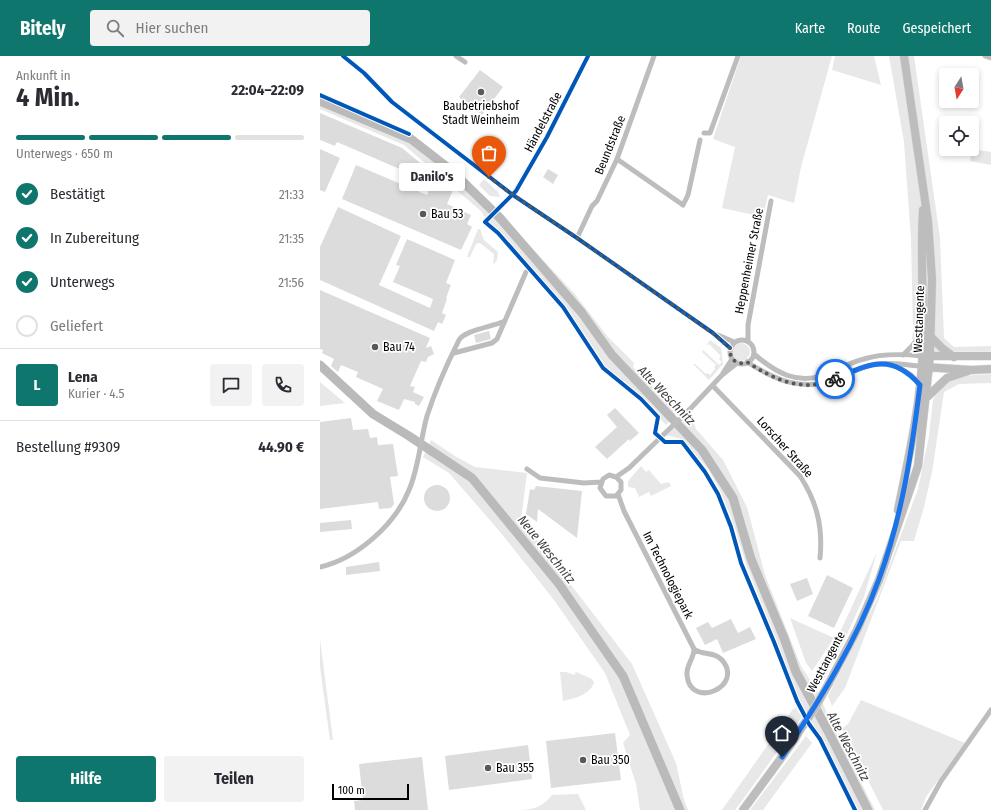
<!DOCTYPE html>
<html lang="de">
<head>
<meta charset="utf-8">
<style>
  body { margin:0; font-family:"Fira Sans Condensed",sans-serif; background:#f2f2f3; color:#2b2b33; height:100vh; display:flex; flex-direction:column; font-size:15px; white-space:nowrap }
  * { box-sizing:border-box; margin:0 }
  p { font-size:13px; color:#7c7c81 }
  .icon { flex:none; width:22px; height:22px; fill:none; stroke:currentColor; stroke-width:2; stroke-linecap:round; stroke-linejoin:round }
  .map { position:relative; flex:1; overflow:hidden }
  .panel { display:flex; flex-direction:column; background:#fff; width:320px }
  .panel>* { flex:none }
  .needle { width:26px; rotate:191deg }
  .buttons { position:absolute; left:619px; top:12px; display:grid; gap:8px }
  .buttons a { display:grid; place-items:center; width:40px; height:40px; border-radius:4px; background:#fff; box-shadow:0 2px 6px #0003; font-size:20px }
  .scale { position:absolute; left:12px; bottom:10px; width:77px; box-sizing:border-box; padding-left:4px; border:2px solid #000; border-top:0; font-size:11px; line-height:14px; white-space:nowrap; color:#000; -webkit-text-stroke:3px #fff; paint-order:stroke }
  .pin { position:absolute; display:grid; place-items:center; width:34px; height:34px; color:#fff; margin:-41px -17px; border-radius:50% 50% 50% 0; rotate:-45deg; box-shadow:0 0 4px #0007 }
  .pin .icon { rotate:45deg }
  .courier { position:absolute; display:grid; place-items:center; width:40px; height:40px; margin:-20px; border:3px solid #1a73e8; border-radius:50%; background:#fff; color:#222; box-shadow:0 1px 5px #0007 }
  .bubble { position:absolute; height:28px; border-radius:4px; background:#fff; box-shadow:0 2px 6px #0003; font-size:13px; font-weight:700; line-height:28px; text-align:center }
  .head em { font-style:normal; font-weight:700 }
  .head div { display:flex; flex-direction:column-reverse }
  .head { display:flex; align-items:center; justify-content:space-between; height:68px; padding:0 16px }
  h1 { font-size:26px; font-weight:700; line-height:30px }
  .bar { display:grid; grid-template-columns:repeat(4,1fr); gap:6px 4px; align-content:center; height:48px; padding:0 16px }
  .bar i { height:5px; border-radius:3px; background:#e1e1e2 }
  .bar .current { background:#0f766e }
  .bar p { grid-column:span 4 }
  .line { display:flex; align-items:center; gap:10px; padding:0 16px; border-top:1px solid #e1e1e2 }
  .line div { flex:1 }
  .round { display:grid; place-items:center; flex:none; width:42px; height:42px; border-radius:4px; background:#f2f2f3 }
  ol { padding:0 16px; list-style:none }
  li { display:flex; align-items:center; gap:12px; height:44px }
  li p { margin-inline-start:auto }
  li .icon { padding:4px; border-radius:50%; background:#0f766e; color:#fff; stroke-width:4 }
  li:last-child { color:#7c7c81 }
  li i { width:22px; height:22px; border:2px solid #e1e1e2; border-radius:50% }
  .action { display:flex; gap:8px; margin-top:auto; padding:8px 16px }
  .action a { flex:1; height:46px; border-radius:4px; background:#0f766e; color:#fff; font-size:16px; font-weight:700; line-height:46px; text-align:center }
  .action a+a { background:#f2f2f3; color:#2b2b33 }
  header { display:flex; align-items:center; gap:24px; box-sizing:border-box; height:56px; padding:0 20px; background:#0f766e; color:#fff }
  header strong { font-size:19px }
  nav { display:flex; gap:22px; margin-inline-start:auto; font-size:14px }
  .search { width:280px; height:36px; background:#f2f2f3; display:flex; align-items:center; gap:10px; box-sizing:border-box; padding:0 14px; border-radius:4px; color:#7c7c81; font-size:15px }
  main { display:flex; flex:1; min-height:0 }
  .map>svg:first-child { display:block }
</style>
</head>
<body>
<header>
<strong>Bitely</strong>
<div class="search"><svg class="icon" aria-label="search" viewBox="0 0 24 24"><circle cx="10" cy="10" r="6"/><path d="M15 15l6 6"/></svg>Hier suchen</div>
<nav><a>Karte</a><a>Route</a><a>Gespeichert</a></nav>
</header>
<main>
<section class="panel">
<div class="head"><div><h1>4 Min.</h1><p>Ankunft in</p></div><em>22:04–22:09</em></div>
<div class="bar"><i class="current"></i><i class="current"></i><i class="current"></i><i></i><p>Unterwegs · 650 m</p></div>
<ol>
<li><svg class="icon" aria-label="check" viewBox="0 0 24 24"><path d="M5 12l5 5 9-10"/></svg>Bestätigt<p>21:33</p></li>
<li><svg class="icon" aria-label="check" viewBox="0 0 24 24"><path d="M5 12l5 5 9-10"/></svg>In Zubereitung<p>21:35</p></li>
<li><svg class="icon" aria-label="check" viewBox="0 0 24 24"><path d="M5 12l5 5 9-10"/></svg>Unterwegs<p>21:56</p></li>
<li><i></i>Geliefert</li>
</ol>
<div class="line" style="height:72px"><b class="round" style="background:#0f766e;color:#fff">L</b><div><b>Lena</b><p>Kurier · 4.5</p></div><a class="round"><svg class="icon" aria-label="chat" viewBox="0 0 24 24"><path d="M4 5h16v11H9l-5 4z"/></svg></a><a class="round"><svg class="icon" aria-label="phone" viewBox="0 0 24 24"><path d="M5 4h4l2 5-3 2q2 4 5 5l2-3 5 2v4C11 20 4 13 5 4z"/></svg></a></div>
<div class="line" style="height:52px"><div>Bestellung #9309</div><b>44.90 €</b></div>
<div class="action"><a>Hilfe</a><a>Teilen</a></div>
</section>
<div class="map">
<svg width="671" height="754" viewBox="0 0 671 754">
  <rect width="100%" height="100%" fill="#fff"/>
  <path fill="#e8e8e8" d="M421,0H512L481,111L474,147L448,139L443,161L402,152L415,91L393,83Z
    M515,0H554L561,29L512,14Z
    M569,0H594L620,182L624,282L634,291L671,290V295H633L616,290L623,297L615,296V290L592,283L593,274L591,183L584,86Z
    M0,41L90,81L165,142L254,237L288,281L314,307L313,311L336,334L356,358L346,369L318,340L284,312L243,250L189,188L170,170L161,155L84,89L0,53Z
    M652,93L671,96V109L650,105Z
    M164,123L178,136L180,141L170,140L159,129Z
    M158,173H160L164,184L178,196L177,204L173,209L174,198L160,187L156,188L150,201H147Z
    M390,284L401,292L403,308L389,324L373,308H375L386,318L388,317L390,319L395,313L394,311L396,309L382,296L383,294L399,309L402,306L399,303L401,300L389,288L386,290Z
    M412 296a9 9 0 1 1 18 0a9 9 0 1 1-18 0Z
    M671,318V327L639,328L624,336L612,416L604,451L594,485H581L525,632L512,650L508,640L557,543L598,433L609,380L613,344L617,335L623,327L637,320Z
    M0,326L25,347L0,350Z
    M370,357L376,373L403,404L427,451L445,519L481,610L498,636L511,667L555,754H537L501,681L478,644L457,585L427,511L414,469L401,436L388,413L362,383L345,379Z
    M111,384L135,400L155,411L207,417L201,464L312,608L356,707L364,744L368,754H320L316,728L303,687L310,679L285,617L234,544L181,477L129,417L103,401Z
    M321,410L326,416L329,414L341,428L349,426L351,430L331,440L329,436L319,441L315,432L308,431V425Z
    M557,496L544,541L522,589L502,626L495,619L515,587Z
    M470,562L514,582L492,615L486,607Z
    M0,583L13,684H10L0,611Z
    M240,616H246L254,619L256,616L272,623L274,627C268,640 255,642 243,645Z
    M541,644L645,687L606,741L601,754H563L522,673L528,668Z
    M476,652L482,661L422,745L415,754H402L473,653Z
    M486,680L492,687L443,754H430Z
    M258,738L266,754H202C216,753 223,750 232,739Z"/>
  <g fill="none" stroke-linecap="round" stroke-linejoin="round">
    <path stroke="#bababa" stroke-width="9" d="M0,45L91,83L131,114L180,162L262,257L292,299L382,394L413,442L431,503L464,582L476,616L508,675L548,754
      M0,309L53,358L89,380L152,422L239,528L303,620L360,754"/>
  </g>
  <path fill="#dcdcdc" d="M160,14L183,31L162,59L139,41Z
    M0,57L82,92L133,134L127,148L151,159L147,168L152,171L141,194L22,143L36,109L107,139L112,127L17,86L15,90L0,84Z
    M0,93L20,102L5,136L0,134Z
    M228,113L238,119L233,128L223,121Z
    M18,151L81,180L59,229L110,252L113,243L73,226L80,210L76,209L87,183L135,204L126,227L131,229L126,242L127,243L122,257L126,259L122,268L118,266L114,275L0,224V191Z
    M0,234L110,282L106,292L111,290L114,298L108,301L106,306L101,305L90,330L95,331L93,336L104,341L99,350L95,348V346L84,343L79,354L57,345L63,333L36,321L38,316L21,309L18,316L11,310L14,303L2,297L3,294L0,293Z
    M169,275L171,283L156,287L154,279Z
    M295,352L319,377L310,385L309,383L287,403L275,391L297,371L287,359Z
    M31,362L33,374L48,373L50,382L57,381L58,389L73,388L78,420L70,421L74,448L71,452L59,453L58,446L0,453V366Z
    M104 442a13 13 0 1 1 26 0a13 13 0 1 1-26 0Z
    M216,430L262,435L257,482L218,453L217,466L206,458L210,433L214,434Z
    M31,464L32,473L0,476V467Z
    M59,506L60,515L26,519V511Z
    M507,519L533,532L514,572L488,560Z
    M487,522L493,538L477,545L470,528Z
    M411,563L418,577L430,571L436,583L403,597L397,583L385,589L376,572L388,566L392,572Z
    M295,677L301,724L231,732L226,685Z
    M208,689L212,723L129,734L125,700Z
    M102,701L108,754H35L34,745L43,744L39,708Z"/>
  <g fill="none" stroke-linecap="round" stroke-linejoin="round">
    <g stroke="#dbdbdb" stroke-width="9">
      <path id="primary" d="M611,281L623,293L634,301
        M605,300H671
        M604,311L651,314L671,313
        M607,341L627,322L648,315
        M578,454C589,400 601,347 603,291C604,246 600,200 603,154
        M423,754L462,701L496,650L509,627L537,574L559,524L598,410L610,300L612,223L608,165L584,0"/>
    </g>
    <path stroke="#bdbdbd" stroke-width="5" d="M23,0L44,17L72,46L193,139L257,182L393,277L410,292
      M136,0L145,6
      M665,0L671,2
      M384,77H390L418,0
      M297,103L363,149L368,139L380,84
      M193,139L227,81L268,0
      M257,182L272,150L277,145L297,103L334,0
      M398,279L414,286
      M410 296a12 12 0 1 1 24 0a12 12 0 1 1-24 0Z
      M428,285V269L451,145
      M134,297L172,287L177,283L206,216
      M434,298C455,316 477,330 507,318C519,313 531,306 544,303C563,297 583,298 602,300
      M583,299L592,290L602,277
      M427,306C454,323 481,336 513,324C527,319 541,310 556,308C571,306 587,309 601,310
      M574,309L591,319L600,329
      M403,317L412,303
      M393,330L480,420C497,446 503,471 500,502
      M207,413L220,422L264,427L281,426
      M296,421L301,426V434L296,440H286L280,432L283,423L289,419L296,421L309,412L371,352L402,319L417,307
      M298,438L304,455L374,593C383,600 394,595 402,604C425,631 370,654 367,619C366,609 374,603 374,593
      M0,511C36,503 75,469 89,434C99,411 100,385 107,360C115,335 127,308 139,284C145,274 172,271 185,265
      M605,754L621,725L671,654"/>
    <use href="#primary" stroke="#bdbdbd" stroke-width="8"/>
    <g stroke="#fff" stroke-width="6">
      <path id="cycleway" d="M23,0L44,17L72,46L193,139L257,182L393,277L410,292
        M268,0L227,81L196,135L165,166L178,177L243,251L283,312L321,343L338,361L335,377L345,386H362L385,416L398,438L411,471L421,507L454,586L477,645L489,668L500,683L535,754
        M0,39L89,78"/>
    </g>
    <use href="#cycleway" stroke="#0057b8" stroke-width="4"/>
  </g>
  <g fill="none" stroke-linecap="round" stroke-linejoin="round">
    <path stroke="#595959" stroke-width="4" stroke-dasharray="0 7.2" d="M169,121L193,139L257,182L394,278L410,292C409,303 417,310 427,306C455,324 482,337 515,323"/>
    <path stroke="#1a73e8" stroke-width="5" d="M462,701C499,645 536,587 559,523C582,461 592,394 600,329C571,296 549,308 515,323"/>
  </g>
  <g fill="#595959" stroke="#fff" stroke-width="1.5">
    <circle cx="161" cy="36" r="4"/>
    <circle cx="103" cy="158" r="4"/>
    <circle cx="55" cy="291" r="4"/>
    <circle cx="263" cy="704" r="4"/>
    <circle cx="168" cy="712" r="4"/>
  </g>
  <g text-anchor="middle" stroke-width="3.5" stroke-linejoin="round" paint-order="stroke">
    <g font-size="12" fill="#000" stroke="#fff" text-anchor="start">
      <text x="161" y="54" text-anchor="middle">Baubetriebshof<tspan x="161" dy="14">Stadt Weinheim</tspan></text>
      <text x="111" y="162">Bau 53</text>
      <text x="63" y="295">Bau 74</text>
      <text x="271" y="708">Bau 350</text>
      <text x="176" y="716">Bau 355</text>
    </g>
    <g font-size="12" fill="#000" stroke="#fff">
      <text transform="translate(223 66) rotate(-62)" y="4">Händelstraße</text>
      <text transform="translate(290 89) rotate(-68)" y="4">Beundstraße</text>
      <text transform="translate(429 205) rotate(-79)" y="4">Heppenheimer Straße</text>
      <text transform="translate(599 263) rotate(-88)" y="4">Westtangente</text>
      <text transform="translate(465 391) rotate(48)" y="4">Lorscher Straße</text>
      <text transform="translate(348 519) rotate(63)" y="4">Im Technologiepark</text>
      <text transform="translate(506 606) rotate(-62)" y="4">Westtangente</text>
    </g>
    <g font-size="13" font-style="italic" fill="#3e3e3e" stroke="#fff">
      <text transform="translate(347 339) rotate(46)" y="5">Alte Weschnitz</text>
      <text transform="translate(227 493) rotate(51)" y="5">Neue Weschnitz</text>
      <text transform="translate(529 690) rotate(62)" y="5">Alte Weschnitz</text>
    </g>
  </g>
</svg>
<div class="buttons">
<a><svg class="needle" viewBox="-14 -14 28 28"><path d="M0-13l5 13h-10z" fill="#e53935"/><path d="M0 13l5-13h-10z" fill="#7c7c81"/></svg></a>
<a><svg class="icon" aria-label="locate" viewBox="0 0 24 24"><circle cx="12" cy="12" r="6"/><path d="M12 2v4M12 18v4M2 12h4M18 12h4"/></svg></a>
</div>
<div class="scale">100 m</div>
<div class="pin" style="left:169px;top:121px;background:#ea580c"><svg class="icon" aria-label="bag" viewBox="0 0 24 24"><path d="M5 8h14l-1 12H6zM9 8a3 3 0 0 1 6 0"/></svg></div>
<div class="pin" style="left:462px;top:701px;background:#1f2937"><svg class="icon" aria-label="home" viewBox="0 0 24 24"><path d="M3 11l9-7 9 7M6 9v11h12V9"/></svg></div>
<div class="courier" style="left:515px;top:323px"><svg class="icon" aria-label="bike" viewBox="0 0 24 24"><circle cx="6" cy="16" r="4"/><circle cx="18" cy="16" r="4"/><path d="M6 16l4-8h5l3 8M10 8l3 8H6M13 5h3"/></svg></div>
<div class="bubble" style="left:79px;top:107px;width:66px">Danilo's</div>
</div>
</main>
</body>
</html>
